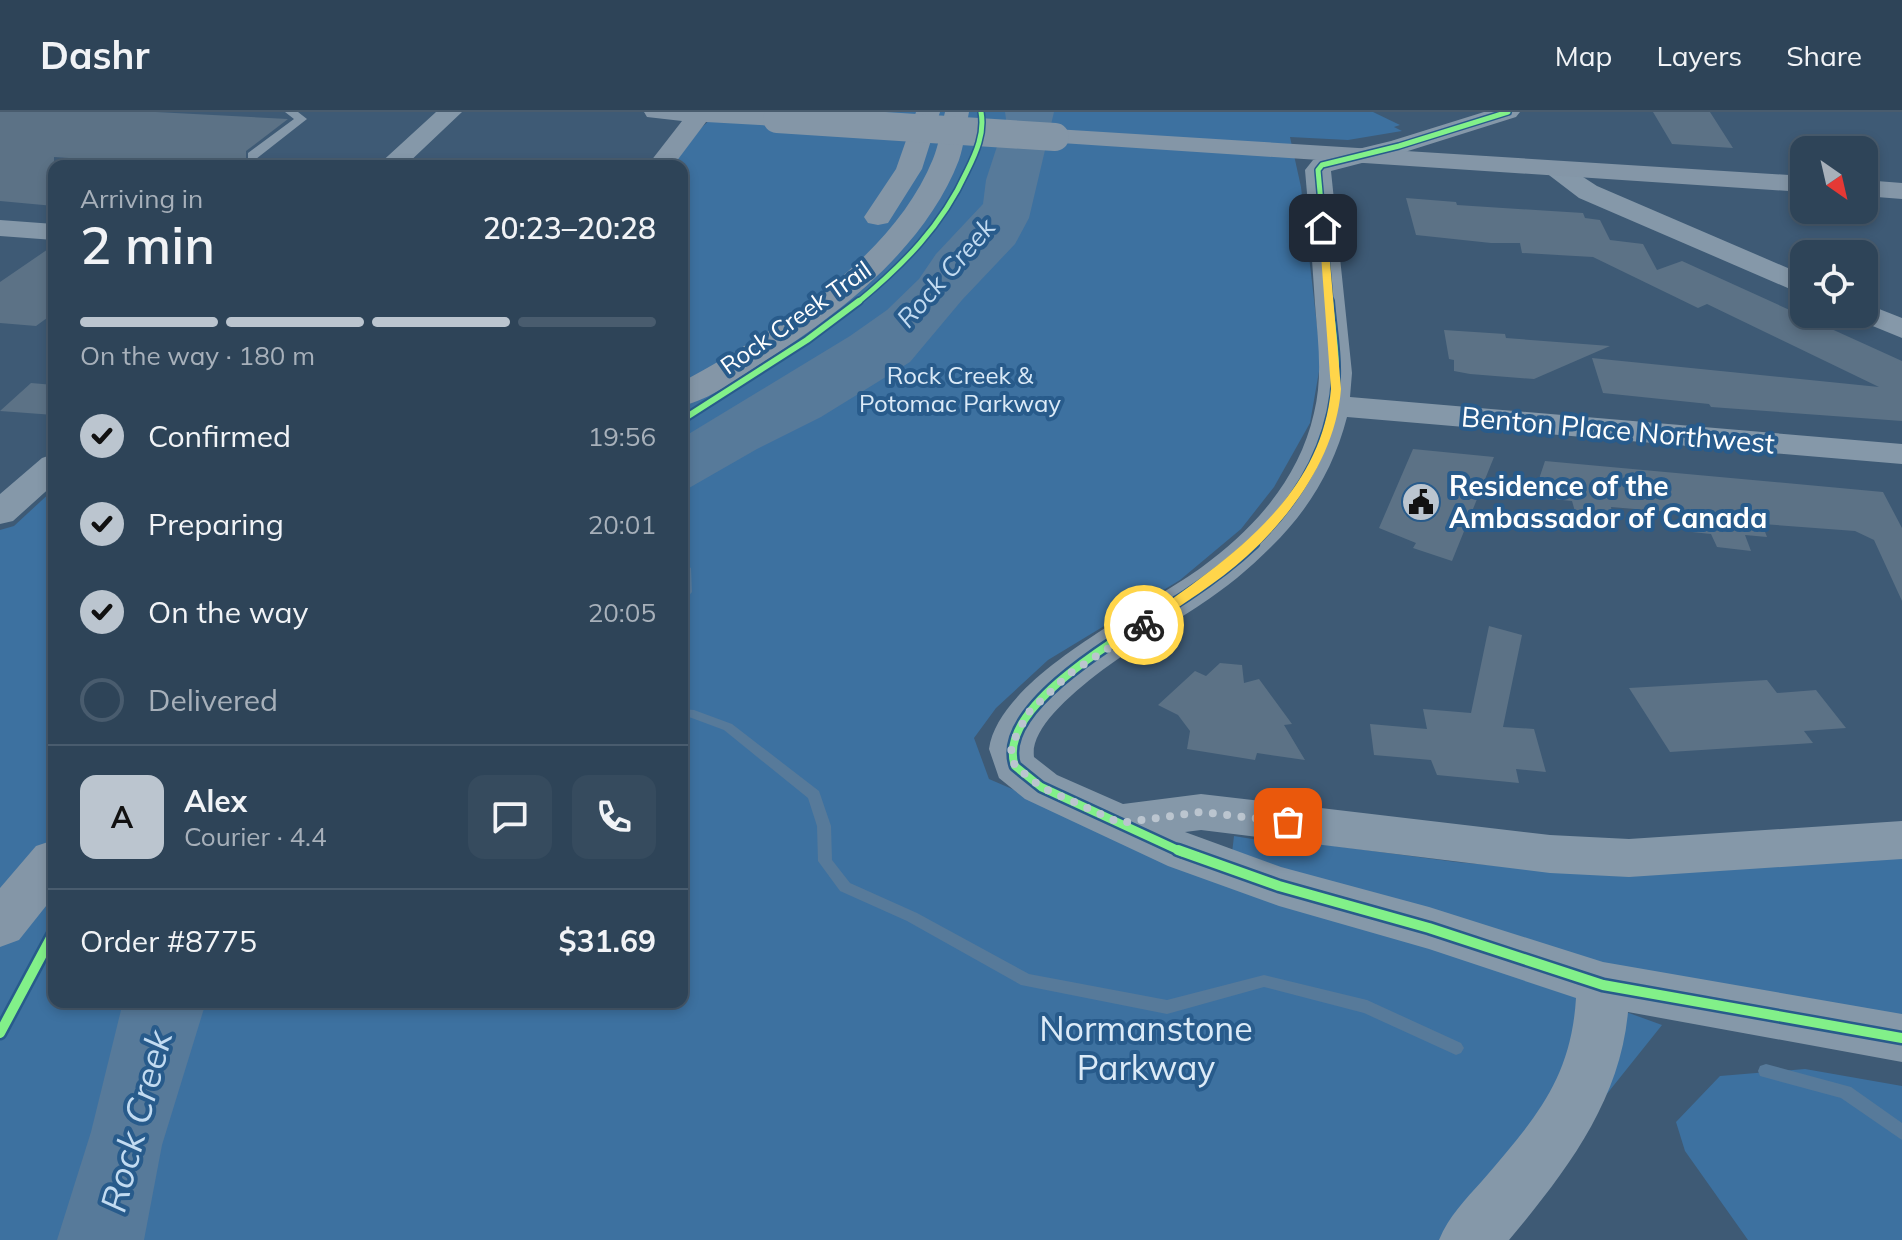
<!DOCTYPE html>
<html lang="en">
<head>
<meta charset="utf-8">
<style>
  body { margin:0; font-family:Mulish,sans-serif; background:#364b5e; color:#f1f3f6; height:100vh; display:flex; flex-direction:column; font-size:30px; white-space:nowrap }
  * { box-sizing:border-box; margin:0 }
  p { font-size:26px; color:#a7b0ba }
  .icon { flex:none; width:44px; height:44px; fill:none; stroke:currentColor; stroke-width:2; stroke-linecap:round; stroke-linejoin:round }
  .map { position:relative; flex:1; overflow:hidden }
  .sheet { position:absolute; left:48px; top:48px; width:640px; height:848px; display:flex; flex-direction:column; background:#2e4458; border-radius:16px; box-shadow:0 4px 12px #0003,0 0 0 2px #495c6e }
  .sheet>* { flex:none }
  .needle { width:52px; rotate:146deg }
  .tools { position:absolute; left:1790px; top:24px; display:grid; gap:16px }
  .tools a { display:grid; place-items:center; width:88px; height:88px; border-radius:16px; background:#2e4458; box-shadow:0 4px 12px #0003,0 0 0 2px #495c6e; font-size:40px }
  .pin { position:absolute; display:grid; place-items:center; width:68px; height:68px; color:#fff; margin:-34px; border-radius:16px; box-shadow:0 4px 12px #0006 }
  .courier { position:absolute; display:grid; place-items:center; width:80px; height:80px; margin:-40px; border:6px solid #ffd54a; border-radius:50%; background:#fff; color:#222; box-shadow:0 2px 10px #0007 }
  .summary em { font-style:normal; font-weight:600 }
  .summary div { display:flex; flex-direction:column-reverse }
  .summary { display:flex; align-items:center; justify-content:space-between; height:136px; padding:0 32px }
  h1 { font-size:52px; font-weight:600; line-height:60px }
  .bar { display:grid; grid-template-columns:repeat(4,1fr); gap:12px 8px; align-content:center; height:96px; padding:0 32px }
  .bar i { height:10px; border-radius:6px; background:#495c6e }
  .bar .active { background:#bbc5cf }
  .bar p { grid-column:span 4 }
  .line { display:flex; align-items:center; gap:20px; padding:0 32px; border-top:2px solid #495c6e }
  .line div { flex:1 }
  .round { display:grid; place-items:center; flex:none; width:84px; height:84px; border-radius:16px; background:#364b5e }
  ol { padding:0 32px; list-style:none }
  li { display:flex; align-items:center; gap:24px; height:88px }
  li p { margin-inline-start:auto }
  li .icon { padding:8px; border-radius:50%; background:#bbc5cf; color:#111; stroke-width:4 }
  li:last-child { color:#a7b0ba }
  li i { width:44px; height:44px; border:4px solid #495c6e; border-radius:50% }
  header { display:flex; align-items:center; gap:48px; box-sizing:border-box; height:112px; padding:0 40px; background:#2e4458; border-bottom:2px solid #495c6e }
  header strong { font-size:38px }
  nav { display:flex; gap:44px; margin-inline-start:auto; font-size:28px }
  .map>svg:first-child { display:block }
</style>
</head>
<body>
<header>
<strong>Dashr</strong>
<nav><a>Map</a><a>Layers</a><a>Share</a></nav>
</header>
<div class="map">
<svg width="1902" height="1128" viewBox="0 0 1902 1128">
  <rect width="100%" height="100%" fill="#3e5a75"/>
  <path fill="#3d71a0" d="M718,0H1373L1400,13L1394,15L1402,19L1348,28L1290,25L1301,75L1321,248L1310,311L1274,375L1241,417L1180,468L1048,548L996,596L974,626L989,667L1263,786L1463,841L1662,913L1490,1128H0V418L14,414L54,377V890H682V54H672L698,19Z
    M1234,724L1282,732L1305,730L1456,750L1569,760L1902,739V909L1607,856L1232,741Z
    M1805,957L1902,974V1128H1748L1685,1039L1676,1010L1720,964Z"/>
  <path fill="#577a9a" d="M1005,0H1054L1029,106L1015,132L962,188L910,250L821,305L757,337L682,380V326L850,224L887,198L919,167L936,142L983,92L986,68L1006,7Z
    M123,890H206L162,1033L144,1128H57L91,1020Z"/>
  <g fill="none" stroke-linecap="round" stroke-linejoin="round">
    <path fill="#577a9a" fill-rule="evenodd" d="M682,451L691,456L692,480L686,487L682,488Z
      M682,597L694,598L732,612L819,679L831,714L832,748L850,771L917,801L1029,862L1167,888L1264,863L1367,888L1461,931L1464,936L1461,941L1456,943L1364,901L1264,875L1167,902L1021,873L907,809L840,779L818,749L817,714L808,686L724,618L689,605H682Z
      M1766,952L1851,975L1902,1011V1028L1841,986L1760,964L1758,959L1760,954Z"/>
  </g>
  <path fill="#5c7286" d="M0,0H156L288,7L246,39V49L239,54H185L54,45V94L0,89Z
    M1653,0H1710L1733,36L1672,32Z
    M1406,86L1456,90L1457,93L1583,101L1585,106L1600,108L1610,128L1643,132L1657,158L1682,149L1902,249V309L1711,295L1709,292L1603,281L1592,246L1879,275L1707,192L1698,196L1593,145L1522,141L1520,131H1491L1416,123Z
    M54,133V201L36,214L0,211V170Z
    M1444,218L1505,222L1506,226L1610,234L1534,267L1470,262L1454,259V248L1449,247Z
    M31,271L54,273V303L0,299Z
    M1413,337L1494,345L1452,449L1413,436L1416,431L1379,416Z
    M1545,349L1883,380L1902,416V489L1874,428L1855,419L1762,412L1767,425L1745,423L1751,439L1717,435L1711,422L1692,420L1682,401L1611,395L1614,414L1578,410L1572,389L1533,385Z
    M1489,514L1522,523L1503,615L1534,617L1546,660L1516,657L1519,671L1437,663L1431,648L1374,643L1370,612L1427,617L1423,597L1471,601Z
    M1220,551L1242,553L1244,571L1259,567L1292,612L1284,613L1305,648L1257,641L1255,648L1187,637L1190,619L1178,603L1158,593L1195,559L1206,564Z
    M1767,568L1777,581L1816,578L1846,616L1804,619L1813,631L1670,640L1629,576Z"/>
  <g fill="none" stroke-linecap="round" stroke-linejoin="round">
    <path fill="#8598a9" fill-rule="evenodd" d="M285,0H298L307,7L256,47H248V41L294,7Z"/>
    <path fill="#8598a9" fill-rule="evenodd" d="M436,0H462L405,54H377Z
      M1484,0H1520L1516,5L1408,39L1331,59L1352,261L1350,285L1902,332V352L1347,305C1334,356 1308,399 1271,435C1249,457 1226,476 1200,493C1162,519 1027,595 1034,645L1057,663L1123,692L1201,682L1550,723L1629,727L1902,709V747L1629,765L1550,761L1201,718L1185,720L1281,755L1429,795L1603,850L1902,902V950L1628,900C1620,990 1565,1061 1509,1128H1439C1449,1104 1465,1088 1482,1069C1533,1009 1571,969 1576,886L1429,837L1279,794L1168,754L1025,687L999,666L989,637C999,564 1146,496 1202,455C1255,416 1299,367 1314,301C1323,265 1318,229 1315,192C1312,147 1309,103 1305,58L1313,48L1391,29Z
      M1554,49L1563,52L1597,74L1804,163V183L1579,86L1541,57L1545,52Z
      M0,108L54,112V128L0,124Z
      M1864,191L1902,206V226L1853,206L1850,202H1864Z
      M54,342V372L13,409L0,412V382L42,346Z"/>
    <path fill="#8496a7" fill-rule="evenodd" d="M644,0H779L786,2L789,7L786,12L777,14L706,10L673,54H647L682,9L647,5Z
      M916,0H940L922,57L888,111L878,113L868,111L864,105L896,57Z
      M945,0H969C966,15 964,33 959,48C925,136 840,202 762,251C737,267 711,287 682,294V270C773,220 892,148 933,47C939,33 941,15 945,0Z
      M1055,17L1804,64V80L1046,30L1042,25L1046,20Z
      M1864,68L1902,71V87L1864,84Z
      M54,728V784L19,828L0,835V776L36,734Z"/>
    <path stroke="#8496a7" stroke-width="28" d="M777,7L1055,25"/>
    <g stroke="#285b8b" stroke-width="8">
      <path id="cycleway-far3" d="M857,191C903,153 942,114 967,59C976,41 985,21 981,0
        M1330,191L1318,58L1322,53L1399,34L1508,0"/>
    </g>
    <g stroke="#285b8b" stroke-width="10">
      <path id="cycleway-far2" d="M682,308L807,228L859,189
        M1252,433C1299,388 1333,331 1336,264C1337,240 1332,214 1330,189"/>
    </g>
    <g stroke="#285b8b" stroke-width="13">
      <path id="cycleway-far1" d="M1182,740L1041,675L1015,654C993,591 1142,513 1186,484C1210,468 1233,451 1254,431"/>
    </g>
    <g stroke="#285b8b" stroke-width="15">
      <path id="cycleway" d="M1178,738L1279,774L1429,816L1603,873L1902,926
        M0,921L54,820"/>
    </g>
    <use href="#cycleway-far3" stroke="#82f089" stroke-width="5"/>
    <use href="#cycleway-far2" stroke="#82f089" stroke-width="6"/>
    <use href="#cycleway-far1" stroke="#82f089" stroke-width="8"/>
    <use href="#cycleway" stroke="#82f089" stroke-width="10"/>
  </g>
  <path fill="#ffd54a" d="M1323,114L1327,116L1341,277C1336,342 1294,401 1247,444C1218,471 1181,492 1149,516H1140V510C1222,451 1321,389 1331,277L1319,116Z"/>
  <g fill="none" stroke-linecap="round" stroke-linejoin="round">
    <path stroke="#bbc5cf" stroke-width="8" stroke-dasharray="0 14.4" d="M1144,513L1069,562L1028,601L1012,632L1011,641L1015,654L1041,675L1120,711L1201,700L1288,710"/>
  </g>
  <defs>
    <g id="civic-disc" transform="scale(2)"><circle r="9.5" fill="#bbc5cf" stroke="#285b8b"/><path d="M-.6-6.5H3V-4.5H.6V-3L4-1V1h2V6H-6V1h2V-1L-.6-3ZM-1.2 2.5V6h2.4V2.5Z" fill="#111"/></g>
  </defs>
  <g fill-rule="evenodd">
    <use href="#civic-disc" x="1421" y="390"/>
  </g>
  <g text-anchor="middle" stroke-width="8" stroke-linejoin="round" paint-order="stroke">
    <g font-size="24" fill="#fff" stroke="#285b8b">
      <text transform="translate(796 206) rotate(-35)" y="8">Rock Creek Trail</text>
    </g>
    <g font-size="24" fill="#dbeaf7" stroke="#285b8b">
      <text x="960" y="272">Rock Creek &amp;<tspan x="960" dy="28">Potomac Parkway</tspan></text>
    </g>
    <g font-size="26" font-style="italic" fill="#c2dbf1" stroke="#285b8b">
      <text transform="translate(946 161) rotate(-49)" y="9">Rock Creek</text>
    </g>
    <g font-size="28" fill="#fff" stroke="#285b8b">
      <text transform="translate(1618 318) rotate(5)" y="10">Benton Place Northwest</text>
    </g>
    <g font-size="28" font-weight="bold" fill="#fff" stroke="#285b8b" text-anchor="start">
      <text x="1449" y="384">Residence of the<tspan x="1449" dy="32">Ambassador of Canada</tspan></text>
    </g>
    <g font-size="34" fill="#dbeaf7" stroke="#285b8b">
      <text x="1146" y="929">Normanstone<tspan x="1146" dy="39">Parkway</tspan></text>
    </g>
    <g font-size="36" font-style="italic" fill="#c2dbf1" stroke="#285b8b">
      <text transform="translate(136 1009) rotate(-75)" y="13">Rock Creek</text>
    </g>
  </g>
</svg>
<div class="tools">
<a><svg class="needle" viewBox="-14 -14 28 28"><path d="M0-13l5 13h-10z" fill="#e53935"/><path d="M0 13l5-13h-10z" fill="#a7b0ba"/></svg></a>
<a><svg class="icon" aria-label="locate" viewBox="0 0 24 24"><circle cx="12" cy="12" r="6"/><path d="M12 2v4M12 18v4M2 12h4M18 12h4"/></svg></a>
</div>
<div class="pin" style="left:1288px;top:710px;background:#ea580c"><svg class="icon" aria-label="bag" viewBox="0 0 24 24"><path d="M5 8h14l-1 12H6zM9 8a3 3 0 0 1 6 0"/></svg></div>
<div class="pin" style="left:1323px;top:116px;background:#1f2937"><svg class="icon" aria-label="home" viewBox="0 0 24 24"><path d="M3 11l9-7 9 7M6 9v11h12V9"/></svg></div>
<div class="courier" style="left:1144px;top:513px"><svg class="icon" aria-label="bike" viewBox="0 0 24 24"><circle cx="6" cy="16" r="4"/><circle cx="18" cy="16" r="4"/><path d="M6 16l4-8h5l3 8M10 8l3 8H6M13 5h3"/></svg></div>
<section class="sheet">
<div class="summary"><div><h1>2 min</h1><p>Arriving in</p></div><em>20:23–20:28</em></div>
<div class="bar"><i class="active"></i><i class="active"></i><i class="active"></i><i></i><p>On the way · 180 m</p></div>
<ol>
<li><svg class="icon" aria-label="check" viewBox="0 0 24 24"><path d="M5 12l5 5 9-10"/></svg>Confirmed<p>19:56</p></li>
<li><svg class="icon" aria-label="check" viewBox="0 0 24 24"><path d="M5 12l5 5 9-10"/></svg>Preparing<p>20:01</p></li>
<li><svg class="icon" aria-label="check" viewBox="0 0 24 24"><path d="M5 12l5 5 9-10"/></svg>On the way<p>20:05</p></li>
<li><i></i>Delivered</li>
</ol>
<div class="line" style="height:144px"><b class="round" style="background:#bbc5cf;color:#111">A</b><div><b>Alex</b><p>Courier · 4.4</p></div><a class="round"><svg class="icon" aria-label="chat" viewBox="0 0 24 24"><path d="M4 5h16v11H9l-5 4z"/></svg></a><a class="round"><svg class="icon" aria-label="phone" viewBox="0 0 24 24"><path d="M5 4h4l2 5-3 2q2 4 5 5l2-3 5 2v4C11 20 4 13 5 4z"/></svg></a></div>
<div class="line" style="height:104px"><div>Order #8775</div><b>$31.69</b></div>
</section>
</div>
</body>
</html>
